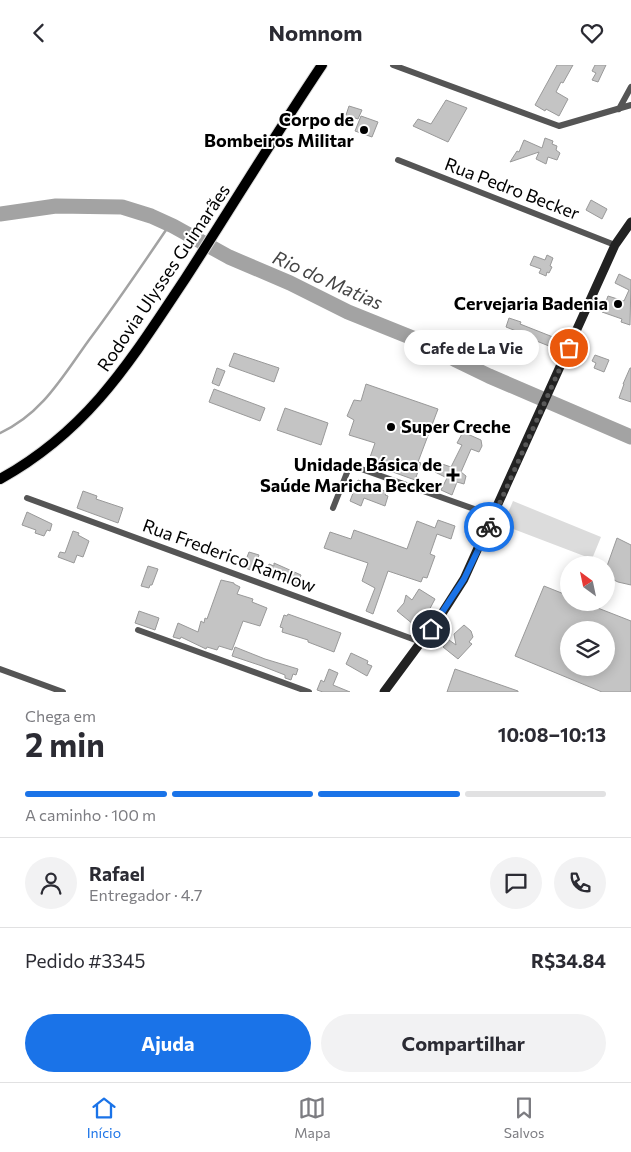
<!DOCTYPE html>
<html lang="pt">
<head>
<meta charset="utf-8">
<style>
  body { margin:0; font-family:Commissioner,sans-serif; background:#f2f2f3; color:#2b2b33; height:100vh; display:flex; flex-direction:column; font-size:19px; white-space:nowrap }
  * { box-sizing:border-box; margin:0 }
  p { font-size:16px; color:#7c7c81 }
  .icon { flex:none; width:28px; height:28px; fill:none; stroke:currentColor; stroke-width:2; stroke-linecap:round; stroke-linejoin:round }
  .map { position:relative; height:627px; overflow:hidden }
  .side { display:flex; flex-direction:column; background:#fff; flex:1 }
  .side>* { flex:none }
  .needle { width:32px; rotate:327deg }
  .controls { position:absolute; left:560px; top:491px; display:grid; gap:10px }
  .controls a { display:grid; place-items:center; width:55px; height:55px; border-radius:50%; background:#fff; box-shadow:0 2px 12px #0003; font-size:25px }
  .pin { position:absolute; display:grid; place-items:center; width:42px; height:42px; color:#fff; margin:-21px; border:2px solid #fff; border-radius:50%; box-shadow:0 1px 5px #0007 }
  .courier { position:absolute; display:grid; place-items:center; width:50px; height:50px; margin:-25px; border:4px solid #1a73e8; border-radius:50%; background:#fff; color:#222; box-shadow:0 1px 6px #0007 }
  .bubble { position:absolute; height:35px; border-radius:18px; background:#fff; box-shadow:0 2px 12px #0003; font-size:16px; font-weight:700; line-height:35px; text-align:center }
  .head em { font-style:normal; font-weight:700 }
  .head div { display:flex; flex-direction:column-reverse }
  .head { display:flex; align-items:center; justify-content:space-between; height:85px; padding:0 25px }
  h1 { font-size:32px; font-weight:700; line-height:38px }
  .bar { display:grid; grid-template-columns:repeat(4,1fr); gap:8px 5px; align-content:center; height:60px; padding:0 25px }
  .bar i { height:6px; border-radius:4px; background:#e1e1e2 }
  .bar .current { background:#1a73e8 }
  .bar p { grid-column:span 4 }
  .line { display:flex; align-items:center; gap:12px; padding:0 25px; border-top:1px solid #e1e1e2 }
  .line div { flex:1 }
  .round { display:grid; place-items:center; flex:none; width:52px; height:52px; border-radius:26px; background:#f2f2f3 }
  .cta { display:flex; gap:10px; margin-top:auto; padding:10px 25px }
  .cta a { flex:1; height:58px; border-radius:30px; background:#1a73e8; color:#fff; font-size:20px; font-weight:700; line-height:58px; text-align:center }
  .cta a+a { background:#f2f2f3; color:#2b2b33 }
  header { display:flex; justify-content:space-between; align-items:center; height:65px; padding:0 25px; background:#fff; font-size:22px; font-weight:700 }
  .dock { display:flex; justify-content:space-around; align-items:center; height:70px; border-top:1px solid #e1e1e2; background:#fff; font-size:14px; color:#7c7c81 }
  .dock a { display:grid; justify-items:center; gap:2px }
  .dock .current { color:#1a73e8 }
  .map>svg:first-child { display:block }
</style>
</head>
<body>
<header><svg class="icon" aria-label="back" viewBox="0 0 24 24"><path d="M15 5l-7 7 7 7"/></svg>Nomnom<svg class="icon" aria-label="heart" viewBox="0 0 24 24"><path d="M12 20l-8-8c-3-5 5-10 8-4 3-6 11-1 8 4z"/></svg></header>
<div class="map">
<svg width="631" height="627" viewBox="0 0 631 627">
  <rect width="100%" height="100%" fill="#fff"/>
  <path fill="#dcdcdc" d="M513,436L601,472L592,494L503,460Z"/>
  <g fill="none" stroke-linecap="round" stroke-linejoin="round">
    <path stroke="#a3a3a3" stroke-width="2.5" d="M0,368C42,349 63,311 89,275C116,239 141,202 166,165L173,161"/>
    <path stroke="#a3a3a3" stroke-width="15" d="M0,149L56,141L122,142L151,151L173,161L229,192L290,218L348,247L430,280L456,295L489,311L631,372"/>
  </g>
  <path fill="#c4c4c4" stroke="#999" fill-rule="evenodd" d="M557,0H573L563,18L561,17L556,27L568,34L559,51L546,44L545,46L535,40Z
    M595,0H606L598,17L592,15L596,8L592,6Z
    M446,35L467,43L448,77L413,61L418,54L431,59Z
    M349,41L362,45L358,54L346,50Z
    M361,51L378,57L372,72L355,66Z
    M545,73L553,76L552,79L557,81L556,85L560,88L557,95L548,92L546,99L536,94L539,87L510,97L517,86L519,87L524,75L542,83Z
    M591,135L607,144L602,154L586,145Z
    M547,190L553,193L550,201L552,202L549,208L547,207L546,211L539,208L541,204L530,200L534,191L545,195Z
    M619,209L631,215L630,260L621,257L622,254L602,247L608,231L624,236L629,225L615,218Z
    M509,253L521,257L520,259L558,274L554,283L534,275V273L506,262Z
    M234,288L279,303L274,317L229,301Z
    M595,290L609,295L604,307L594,303L596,298L592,296Z
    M217,303L225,306L219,321L212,318Z
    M630,303H631V337L619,333L624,319H623Z
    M366,319L438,344L418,397L421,398L415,415L368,398L375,378L349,370L354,355L347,351L354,335L361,336Z
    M214,324L265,343L260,356L209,337Z
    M285,343L328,358L321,380L277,365Z
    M463,367L481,375L482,381L479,387L471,384L461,407L466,411L464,419L457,417L452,430L441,425L447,413L435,407L439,398L451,402L462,380L457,378Z
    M358,415L387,427L385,430L388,431L385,441L364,433L361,441L350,436Z
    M83,426L97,431L96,434L123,443L118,458L77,443Z
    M27,447L52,459L50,466L47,465L44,471L35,468L36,465L22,460Z
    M438,455L455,461L451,474L437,469L430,489L435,491L427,513L423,512L421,517L388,506L373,549L366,546L375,523L362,516L368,498L324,483L330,467L351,474L354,465L407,484L417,456L435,463Z
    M73,466L79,468L78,470L89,476L83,492L77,490L74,498L58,492L60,487L65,488Z
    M617,473L631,480V520L618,517L606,511V504Z
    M249,487L259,490L253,506L243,502Z
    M274,498L301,510L297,521L269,509L270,508L267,507L269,499L274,501Z
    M148,501L158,504L152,520H150L149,523L141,521Z
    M221,515L234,518V519L240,522L237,529L253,534L252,537L267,543L260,561L243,556L232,585L219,581L217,585L207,582L206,584L181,572L180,574L173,572L178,558L198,567L201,556L204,558L205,553L207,554Z
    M544,521L569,531V538H585L631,556V627H602L515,591ZM569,565H606V602H569Z
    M419,524L435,534L426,551L428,552L419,564L397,546L404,538L406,530L412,535Z
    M139,546L159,553L155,565L135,558Z
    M288,549L341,568L334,587L308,577V575L282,567L283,563L280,562L284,550L287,551Z
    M464,560L471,566L473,572L469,577L472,579L458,594L443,582L449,575L456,580L454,569Z
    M235,582L265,594L298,604L296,610L293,609L291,615L285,613V610L262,601L232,591Z
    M351,588L368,596L367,599L372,601L367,611L346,599Z
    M329,604L338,608L333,620L350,627H323L317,625L321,615L324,617Z
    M455,604L518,626V627H447Z"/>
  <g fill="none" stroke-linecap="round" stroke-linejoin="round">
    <g stroke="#dbdbdb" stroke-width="12">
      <path id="trunk" d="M0,414C89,365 131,295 185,214C231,143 275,70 322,0"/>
    </g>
    <path stroke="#555" stroke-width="6" d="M393,0L559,61L631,40
      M619,44L631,22
      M398,95L615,180
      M27,433L421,577
      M333,443L350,400L494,451
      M138,565L309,627
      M0,604L63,627"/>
    <path stroke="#222" stroke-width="9" d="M384,627L441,550L464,514L615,180L631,157"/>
    <use href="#trunk" stroke="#000" stroke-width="10"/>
  </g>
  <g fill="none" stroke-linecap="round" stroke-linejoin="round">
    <path stroke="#595959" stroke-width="5" stroke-dasharray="0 9" d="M489,462L569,283"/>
    <path stroke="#1a73e8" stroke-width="6" d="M431,564L464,514L489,462"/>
  </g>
  <g fill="#000" stroke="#fff" stroke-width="2">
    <circle cx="364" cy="65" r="5"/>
    <circle cx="618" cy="239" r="5"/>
    <circle cx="391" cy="362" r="5"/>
    <path d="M450.5 402.5h5v5h5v5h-5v5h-5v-5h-5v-5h5z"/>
  </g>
  <g text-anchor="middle" stroke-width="4" stroke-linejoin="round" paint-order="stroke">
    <g font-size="18" font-weight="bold" fill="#000" stroke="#fff" text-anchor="end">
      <text x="354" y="61">Corpo de<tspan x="354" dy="21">Bombeiros Militar</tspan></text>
      <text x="608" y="245">Cervejaria Badenia</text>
      <text x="401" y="368" text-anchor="start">Super Creche</text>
      <text x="442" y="406">Unidade Básica de<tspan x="442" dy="21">Saúde Maricha Becker</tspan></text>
    </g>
    <g font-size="18" fill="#000" stroke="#fff">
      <text transform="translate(512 124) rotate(21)" y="6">Rua Pedro Becker</text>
      <text transform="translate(164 213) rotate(-56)" y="6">Rodovia Ulysses Guimarães</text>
      <text transform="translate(229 491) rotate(20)" y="6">Rua Frederico Ramlow</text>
    </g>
    <g font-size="19" font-style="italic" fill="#444" stroke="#fff">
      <text transform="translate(328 215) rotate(24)" y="7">Rio do Matias</text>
    </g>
  </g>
</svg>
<div class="controls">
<a><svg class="needle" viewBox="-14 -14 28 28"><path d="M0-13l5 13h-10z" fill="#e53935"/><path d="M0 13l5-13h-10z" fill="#7c7c81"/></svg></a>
<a><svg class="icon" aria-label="layers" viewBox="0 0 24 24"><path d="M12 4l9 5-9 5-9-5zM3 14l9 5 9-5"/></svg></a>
</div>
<div class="pin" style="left:569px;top:283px;background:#ea580c"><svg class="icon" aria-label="bag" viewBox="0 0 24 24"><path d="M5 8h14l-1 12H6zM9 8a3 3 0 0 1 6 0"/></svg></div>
<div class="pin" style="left:431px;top:564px;background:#1f2937"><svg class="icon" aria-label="home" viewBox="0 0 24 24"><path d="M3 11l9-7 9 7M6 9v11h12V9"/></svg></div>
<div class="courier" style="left:489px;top:462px"><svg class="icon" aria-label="bike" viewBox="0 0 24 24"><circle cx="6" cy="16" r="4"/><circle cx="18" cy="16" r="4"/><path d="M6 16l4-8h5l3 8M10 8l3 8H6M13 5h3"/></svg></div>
<div class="bubble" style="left:404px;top:265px;width:135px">Cafe de La Vie</div>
</div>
<section class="side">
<div class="head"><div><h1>2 min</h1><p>Chega em</p></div><em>10:08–10:13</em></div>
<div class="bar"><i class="current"></i><i class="current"></i><i class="current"></i><i></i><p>A caminho · 100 m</p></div>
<div class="line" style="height:90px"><a class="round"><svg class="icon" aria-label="person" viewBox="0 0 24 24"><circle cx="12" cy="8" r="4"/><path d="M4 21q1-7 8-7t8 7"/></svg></a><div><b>Rafael</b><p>Entregador · 4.7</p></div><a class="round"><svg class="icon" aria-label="chat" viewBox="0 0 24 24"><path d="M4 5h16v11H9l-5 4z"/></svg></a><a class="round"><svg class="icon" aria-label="phone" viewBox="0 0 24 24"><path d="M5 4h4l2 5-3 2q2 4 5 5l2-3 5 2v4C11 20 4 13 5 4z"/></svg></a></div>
<div class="line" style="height:65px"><div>Pedido #3345</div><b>R$34.84</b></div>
<div class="cta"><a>Ajuda</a><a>Compartilhar</a></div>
</section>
<nav class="dock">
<a class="current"><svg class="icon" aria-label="home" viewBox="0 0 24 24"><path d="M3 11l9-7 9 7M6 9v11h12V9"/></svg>Início</a>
<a><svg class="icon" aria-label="map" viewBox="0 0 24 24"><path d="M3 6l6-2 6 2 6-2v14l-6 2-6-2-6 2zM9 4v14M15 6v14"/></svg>Mapa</a>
<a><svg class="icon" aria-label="saved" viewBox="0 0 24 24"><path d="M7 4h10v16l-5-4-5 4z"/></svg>Salvos</a>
</nav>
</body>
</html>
